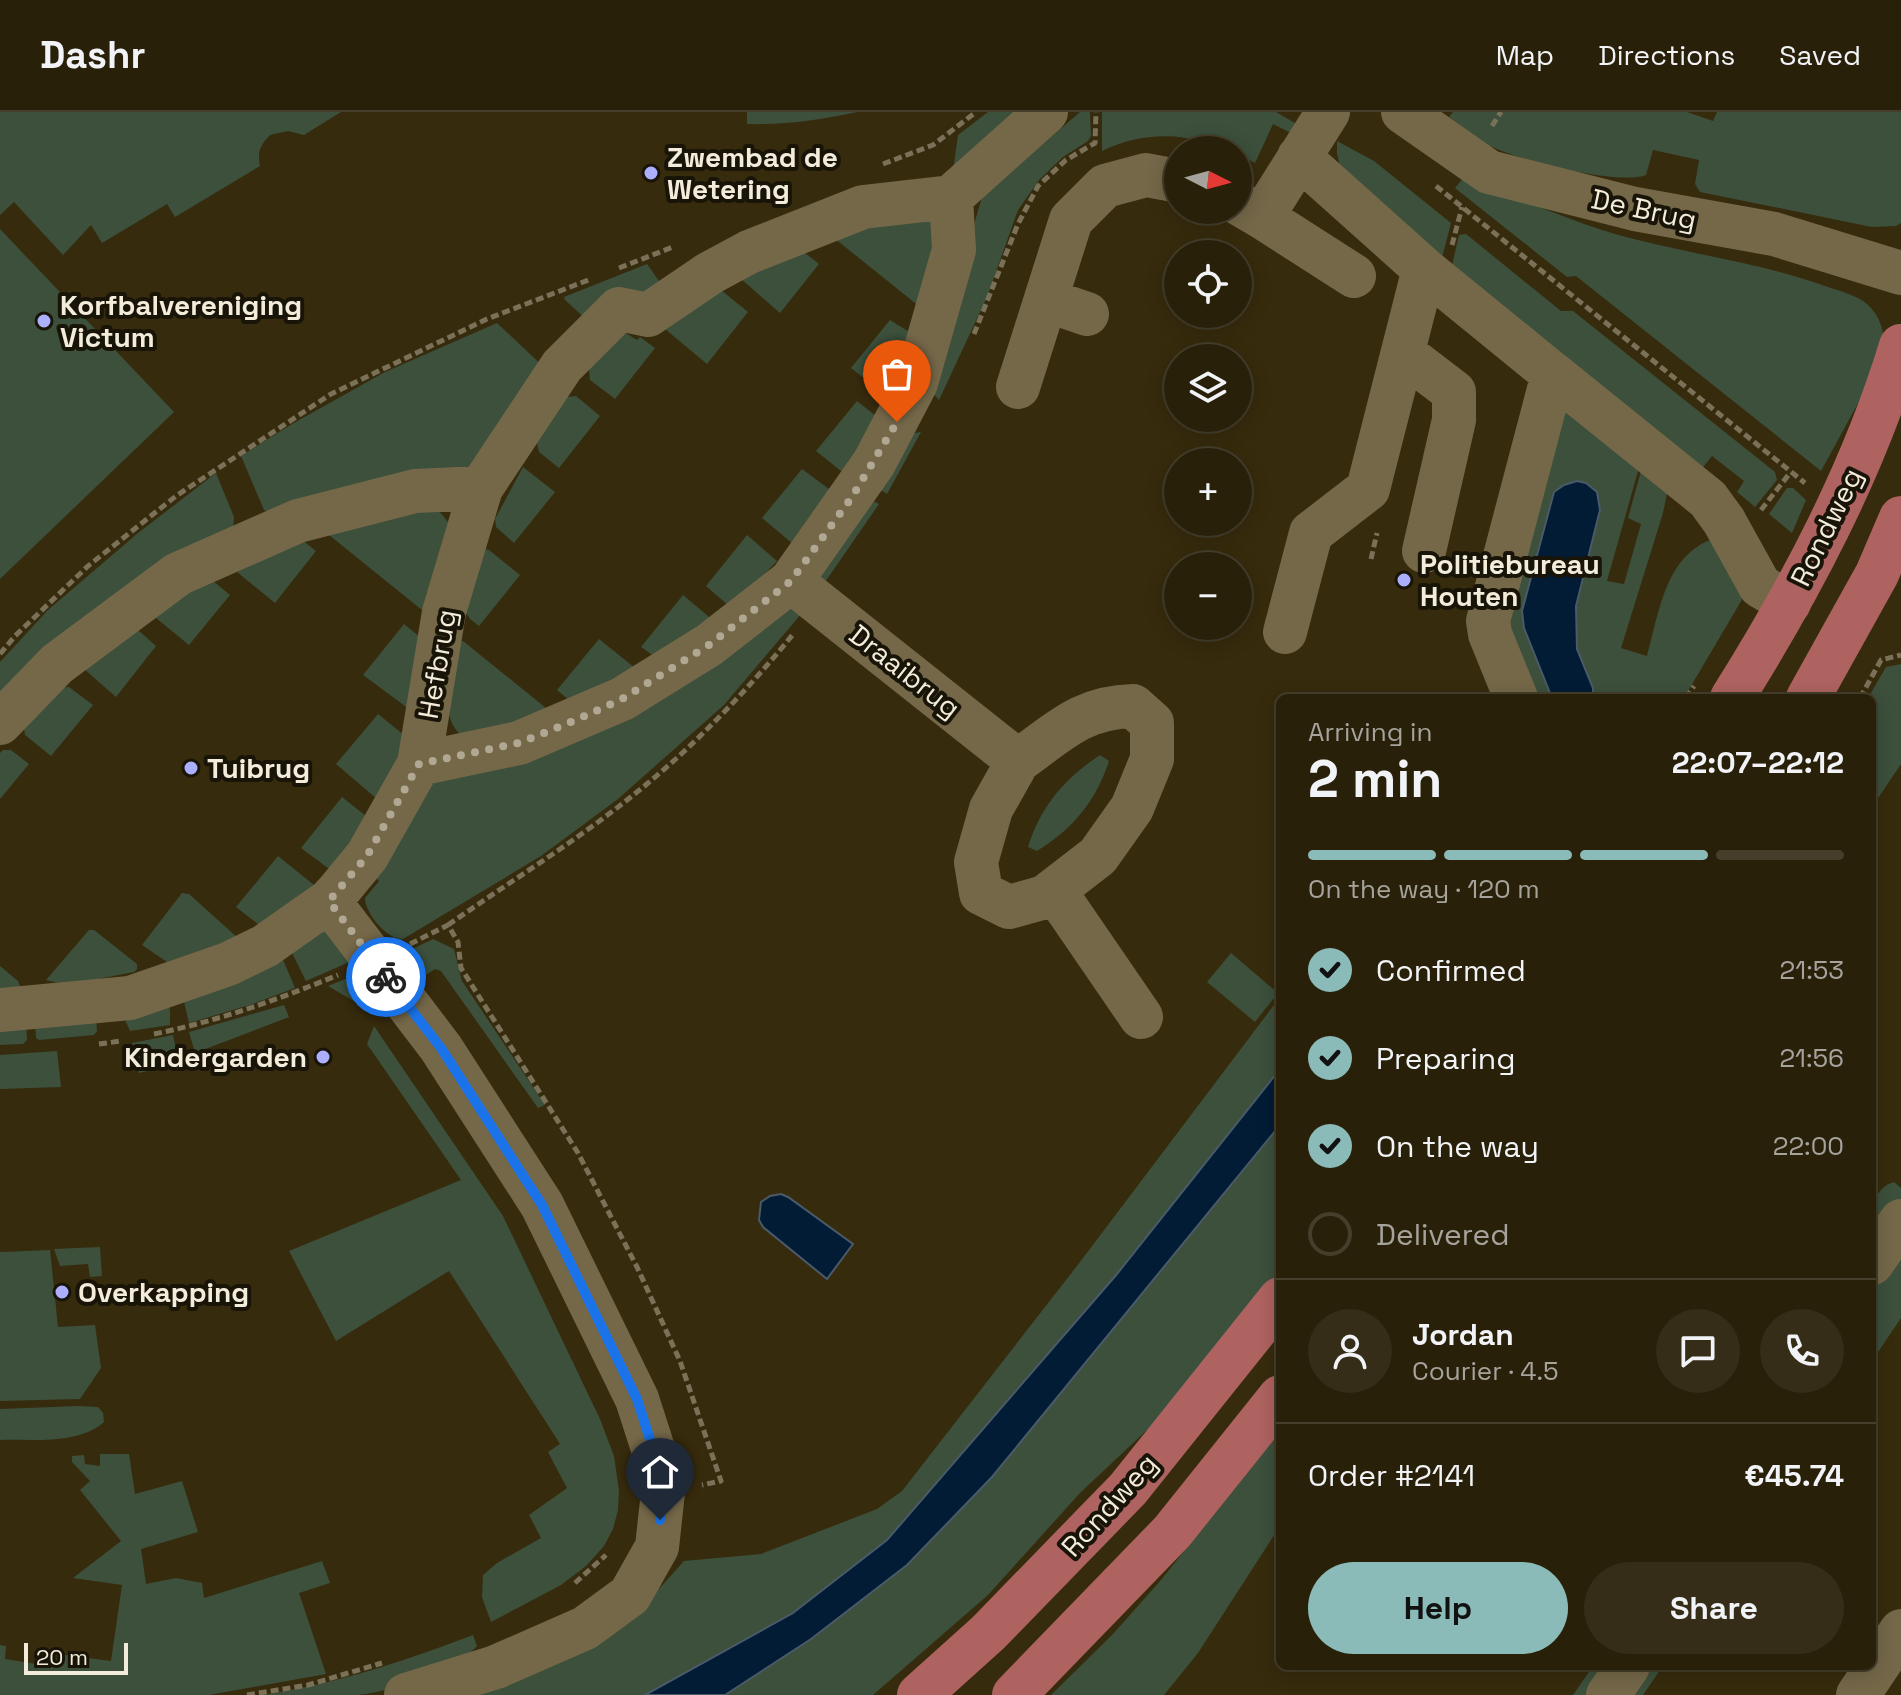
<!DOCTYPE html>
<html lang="en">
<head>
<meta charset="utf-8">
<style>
  body { margin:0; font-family:"Space Grotesk",sans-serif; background:#352d18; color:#f1f3f6; height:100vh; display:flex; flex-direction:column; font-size:30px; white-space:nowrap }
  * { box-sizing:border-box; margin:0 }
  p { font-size:26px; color:#a5a39c }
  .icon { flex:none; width:44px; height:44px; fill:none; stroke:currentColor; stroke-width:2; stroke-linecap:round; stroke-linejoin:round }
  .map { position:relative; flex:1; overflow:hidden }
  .drawer { position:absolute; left:1276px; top:582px; width:600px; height:976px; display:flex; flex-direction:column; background:#29200a; border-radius:12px; box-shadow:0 4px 20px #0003,0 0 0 2px #453e2b }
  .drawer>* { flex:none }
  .needle { width:52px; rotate:96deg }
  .controls { position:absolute; left:1164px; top:24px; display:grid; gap:16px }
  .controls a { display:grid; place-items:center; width:88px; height:88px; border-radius:50%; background:#29200a; box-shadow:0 4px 20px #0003,0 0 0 2px #453e2b; font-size:40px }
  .scale { position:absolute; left:24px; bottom:20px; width:104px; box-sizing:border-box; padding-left:8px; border:4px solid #f3ecdb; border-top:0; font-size:22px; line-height:28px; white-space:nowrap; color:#f3ecdb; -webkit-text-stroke:6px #191408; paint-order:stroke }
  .pin { position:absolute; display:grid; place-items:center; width:68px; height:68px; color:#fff; margin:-82px -34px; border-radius:50% 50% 50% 0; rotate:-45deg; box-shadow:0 0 8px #0007 }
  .pin .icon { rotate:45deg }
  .courier { position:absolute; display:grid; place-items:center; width:80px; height:80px; margin:-40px; border:6px solid #1a73e8; border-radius:50%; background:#fff; color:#222; box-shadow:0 2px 10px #0007 }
  .summary em { font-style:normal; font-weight:700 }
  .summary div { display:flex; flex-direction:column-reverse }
  .summary { display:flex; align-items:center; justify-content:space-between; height:136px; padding:0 32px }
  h1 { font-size:52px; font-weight:700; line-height:60px }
  .bar { display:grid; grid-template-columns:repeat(4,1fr); gap:12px 8px; align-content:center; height:96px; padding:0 32px }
  .bar i { height:10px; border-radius:6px; background:#453e2b }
  .bar .selected { background:#8bbbb9 }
  .bar p { grid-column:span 4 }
  .line { display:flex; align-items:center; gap:20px; padding:0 32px; border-top:2px solid #453e2b }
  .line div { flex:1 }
  .round { display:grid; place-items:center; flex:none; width:84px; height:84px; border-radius:42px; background:#352d18 }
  ol { padding:0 32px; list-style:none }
  li { display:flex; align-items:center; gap:24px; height:88px }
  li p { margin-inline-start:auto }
  li .icon { padding:8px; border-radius:50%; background:#8bbbb9; color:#111; stroke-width:4 }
  li:last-child { color:#a5a39c }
  li i { width:44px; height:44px; border:4px solid #453e2b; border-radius:50% }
  .button { display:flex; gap:16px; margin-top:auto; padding:16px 32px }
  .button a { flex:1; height:92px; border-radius:48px; background:#8bbbb9; color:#111; font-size:32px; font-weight:700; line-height:92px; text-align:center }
  .button a+a { background:#352d18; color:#f1f3f6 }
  header { display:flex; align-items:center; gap:48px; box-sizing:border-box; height:112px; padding:0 40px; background:#29200a; border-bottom:2px solid #453e2b }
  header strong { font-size:38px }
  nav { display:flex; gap:44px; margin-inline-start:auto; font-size:28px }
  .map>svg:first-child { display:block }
</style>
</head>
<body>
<header>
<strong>Dashr</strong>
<nav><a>Map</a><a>Directions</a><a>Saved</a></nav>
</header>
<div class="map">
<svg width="1901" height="1583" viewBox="0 0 1901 1583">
  <rect width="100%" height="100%" fill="#372b0d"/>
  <path fill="#3c503c" d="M0,0H341L304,23L288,19L270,23C260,33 257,41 260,54L175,105L167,92L102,131L91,113L63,143L14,90L0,103Z
    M747,0H857C820,8 785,13 747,12Z
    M988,0H1026L953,59L958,23Z
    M1080,0H1090L1091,24L1088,29L1063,45L1039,68L1018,98L987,185L939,288L927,275L982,85Z
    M1102,0H1276L1295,11L1291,21L1273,12L1255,51L1238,43V38C1224,38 1215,32 1201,29C1168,20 1132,24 1102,39Z
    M1453,0H1687L1713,9L1717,0H1901V111L1896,114L1872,115L1700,80L1695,72L1699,48L1653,38L1646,63C1618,74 1512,47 1484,31C1471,25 1460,14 1449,5Z
    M1337,29L1374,49L1451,111L1442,146L1341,59L1337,42Z
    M1465,64C1510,82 1555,103 1602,118C1676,141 1754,148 1828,175C1840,179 1856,183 1867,192C1882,205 1885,224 1885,242L1821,359L1576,164L1567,165L1455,76Z
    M926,104L941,120L920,195L834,126L836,120Z
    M0,117L174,300L0,467Z
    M1466,122L1561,199H1573L1775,360L1777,368L1755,395L1737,380L1744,369L1712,344L1697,363L1450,162L1459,123Z
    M800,137L819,152L780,201L741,167Z
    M647,152L664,176L590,211L565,188L564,185Z
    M721,178L748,200L707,252L665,217Z
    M890,208L914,223L887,284L851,256Z
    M497,211L549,260L482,358L269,400L264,398L241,344L292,312L385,260Z
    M624,220L637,228L640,225L655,236L615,287L590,268L589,257Z
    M1561,280L1642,345L1607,469L1624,472L1641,412L1628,406L1644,348L1668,377L1663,401L1621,536L1647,544C1659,501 1665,446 1710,428L1747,479L1684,586H1593C1594,566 1578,552 1576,533C1572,487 1589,442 1600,398L1524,516L1552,586H1523L1497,519Z
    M576,284L600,304L559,356L539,340L537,331L567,285Z
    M857,289L876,304L846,363L816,339Z
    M908,317L915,321L921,320L887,382L874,374Z
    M523,355L555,380L514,431L496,415L495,407Z
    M802,357L833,380L793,432L762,406Z
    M216,361L234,405L233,417L0,595V550L48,498L138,421Z
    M1787,376H1793L1806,388L1792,421L1769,402Z
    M867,386L879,392L823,473L820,463Z
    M425,395L440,400L448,410L422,498L329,423Z
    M747,423L777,449L755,472L729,494L706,474Z
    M302,428L316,439L275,491L237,460Z
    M484,437L489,438L520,463L479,514L470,507L465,499Z
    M208,469H213L230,483L189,533L156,506L155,499Z
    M683,483L714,509L658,547L641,535Z
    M807,495L724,593L618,687L541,744L403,827C387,828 365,801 365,786L379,769L372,762L426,670L772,497Z
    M404,512L420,525L409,597L363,563Z
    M138,518L156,534L116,585L83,556Z
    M599,527L640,560L575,593L557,578Z
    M463,529L546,596L542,604L461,623C436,602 454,558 459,530Z
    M1901,552V652L1872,695V586H1868L1886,555Z
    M69,575L93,593L51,644L25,623L24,617L59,576Z
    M378,602L404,623L396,656L377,687L336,652Z
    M3,638H11L29,652L0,687V641Z
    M1100,643L1109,649C1096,689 1073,717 1037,739L1028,735C1041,694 1064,667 1100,643Z
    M342,685L366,704L336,755L328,756L301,736Z
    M278,744L314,773L315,778L264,813L258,812L236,795Z
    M182,781L189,782L238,826L167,850L142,833Z
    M330,816L361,845L306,869L289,835Z
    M89,818H94L137,852V857L134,860L67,873L46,868Z
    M433,827L454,837L462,869L545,993L538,996L441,859L435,857L423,865L404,841Z
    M1231,841L1278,881L1255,910L1207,870Z
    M281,843L295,876L253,892L189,911L182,881Z
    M0,854L18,869L20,874L0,879Z
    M372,856L400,891L382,903L377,894L369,898L328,874Z
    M1280,885V957L1117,1162L887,1428L793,1501L645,1583H460L637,1501L684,1449L761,1442L877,1397L902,1379L1080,1150Z
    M166,886L170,898V913L130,919L126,910V896Z
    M284,893L289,905L195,941L189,920Z
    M96,905L97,919L94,923L39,928L36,926L35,910Z
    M26,909L27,928L23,932L0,933V911Z
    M374,914L503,1104L600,1307L614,1344L619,1379L618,1398L613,1417L604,1434L586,1454L561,1473L491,1510L482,1485L483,1463L497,1451L541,1426L529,1403L567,1376L548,1340L560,1332L449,1159L336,1229L289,1139L461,1068L367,932Z
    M173,923L179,952L139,961L132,931Z
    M57,939L61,975L0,977V943Z
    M1280,1013V1163L1183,1284L1080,1381L988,1483L873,1583H725L811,1527L907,1453L992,1365Z
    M1894,1070L1901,1076V1086L1872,1128C1872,1108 1869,1077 1894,1070Z
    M1901,1133V1206L1872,1249V1175Z
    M100,1135L102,1164L90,1165L88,1152L60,1154L54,1137Z
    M50,1138L58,1215L95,1213L101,1256L80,1287L0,1289V1140Z
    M79,1294L98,1295L103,1301L104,1310C78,1333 34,1327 0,1328V1297Z
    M1280,1319V1414L1198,1541L1164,1583H1051L1113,1522L1161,1468Z
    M100,1342H129L135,1382L182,1369L198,1420L141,1437L146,1472L176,1466L202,1471L204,1486L322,1449L330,1471L299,1481L326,1562L209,1583H0V1533L6,1534L5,1547L55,1555L58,1542L111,1549L122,1473L73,1466L121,1429L80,1378L90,1369L72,1350V1344L84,1343L85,1352L100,1354Z
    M473,1523L477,1534C457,1557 387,1581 357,1583C326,1583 294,1583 263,1583C335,1572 405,1549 473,1523Z
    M1593,1554H1611L1592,1583H1573Z
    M1642,1554H1663L1643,1583H1623Z"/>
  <path fill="#021c36" stroke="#4a5a68" stroke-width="2" d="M1577,369L1586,371L1597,380L1600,398L1576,494L1577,537L1593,576V586H1552L1524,516L1522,499L1554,380L1564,373Z
    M1280,957V1013L992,1365L907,1453L811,1527L725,1583H645L793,1501L887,1428L1117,1162Z
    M781,1082L788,1085L853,1132L827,1167L763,1115L759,1108L761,1090L770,1084Z"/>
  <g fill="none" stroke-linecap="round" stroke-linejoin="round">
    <path stroke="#7b7158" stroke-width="5" stroke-dasharray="8 4" stroke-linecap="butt" d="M1492,14L1501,0
      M883,52L933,33L976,0
      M1436,74L1805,371
      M1452,133L1462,95
      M619,156L673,135
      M974,222L1018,112L1038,74L1066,48L1095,31L1096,0
      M1761,398L1790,361
      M1371,447L1377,421
      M0,542L15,524L88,454L176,384L331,282L487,207L591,167
      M1686,586L1694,574
      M1860,586L1881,548L1901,543
      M448,813C515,766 585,724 648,671C699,629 753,572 794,521
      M410,832L448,813L458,830L461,856L578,1041L637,1155L680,1249L721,1369L702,1373
      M154,922C218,909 277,888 338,863
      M99,932L121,929
      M575,1471L606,1443
      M247,1583L308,1573L382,1551"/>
    <path stroke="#756849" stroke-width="44" d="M1403,0L1489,60L1635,97L1774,122L1901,161
      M1238,91L1262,105L1328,0
      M1262,105L1354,164
      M1424,157L1553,262L1488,509L1490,522L1516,586
      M1046,188L1087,202
      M1403,241L1454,280V308L1424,439
      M1553,262L1708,387L1724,409L1760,474L1789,491
      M1018,275L1071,108L1105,74L1146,63L1178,69
      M791,469L1018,649L991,697L976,750L981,781L1009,795L1045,785L1098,744L1132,696L1152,647V611L1133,594C1081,595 1058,621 1018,649
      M1285,520L1311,421L1368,377L1424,157L1299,45
      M0,611L57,552L178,462L298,409L415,379L481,376
      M419,652L519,631L622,587L709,533L791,469L874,351L916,271L954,138L951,85
      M1054,778L1141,905
      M329,789L441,936L542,1093L637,1287L664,1371L657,1435L630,1483L585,1516L496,1555L406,1583
      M0,898L130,886L228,852L265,834L329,789L339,778L367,744L419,652L444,500L481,376L562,254L619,197L648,203L710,161L749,140L863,95L951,85L1046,0
      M1872,1151L1901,1109
      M1608,1583L1628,1554
      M1858,1583L1901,1519"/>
    <path stroke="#ae6360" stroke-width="44" d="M1732,586C1801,476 1863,359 1901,234
      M1808,586L1877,462L1901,406
      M919,1583L988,1521L1128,1377L1280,1187
      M1014,1583L1172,1420L1280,1285"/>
  </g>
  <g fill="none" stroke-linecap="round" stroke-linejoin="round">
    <path stroke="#b1a893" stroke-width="8" stroke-dasharray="0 14.4" d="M386,865L329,789L367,744L419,652L519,631L576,608L622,587L709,533L791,469L852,385L897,310"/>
    <path stroke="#1a73e8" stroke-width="10" d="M386,865L441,936L542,1093L637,1287L664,1371L660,1408"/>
  </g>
  <g fill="#acaffb" stroke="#191408" stroke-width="3">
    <circle cx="651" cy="61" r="8"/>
    <circle cx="44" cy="209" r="8"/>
    <circle cx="1404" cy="468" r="8"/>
    <circle cx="191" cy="656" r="8"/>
    <circle cx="323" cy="945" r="8"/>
    <circle cx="62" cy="1180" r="8"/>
  </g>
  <g text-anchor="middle" stroke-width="8" stroke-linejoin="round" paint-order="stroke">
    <g font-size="28" font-weight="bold" fill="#f3ecdb" stroke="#191408" text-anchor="start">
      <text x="667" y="55">Zwembad de<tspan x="667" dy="32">Wetering</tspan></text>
      <text x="60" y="203">Korfbalvereniging<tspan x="60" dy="32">Victum</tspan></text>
      <text x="1420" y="462">Politiebureau<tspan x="1420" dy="32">Houten</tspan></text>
      <text x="207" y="666">Tuibrug</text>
      <text x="307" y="955" text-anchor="end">Kindergarden</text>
      <text x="78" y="1190">Overkapping</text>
    </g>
    <g font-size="28" fill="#f3ecdb" stroke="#191408">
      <text transform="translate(1644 97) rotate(12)" y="10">De Brug</text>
      <text transform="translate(1826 415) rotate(-64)" y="10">Rondweg</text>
      <text transform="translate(437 552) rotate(-80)" y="10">Hefbrug</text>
      <text transform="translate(905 559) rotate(38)" y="10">Draaibrug</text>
      <text transform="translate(1109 1393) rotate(-48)" y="10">Rondweg</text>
    </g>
  </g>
</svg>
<div class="controls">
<a><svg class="needle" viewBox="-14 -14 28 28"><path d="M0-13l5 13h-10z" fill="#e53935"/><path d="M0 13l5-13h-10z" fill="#a5a39c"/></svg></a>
<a><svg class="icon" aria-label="locate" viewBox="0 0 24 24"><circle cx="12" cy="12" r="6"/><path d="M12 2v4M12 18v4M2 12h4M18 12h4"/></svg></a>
<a><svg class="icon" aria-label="layers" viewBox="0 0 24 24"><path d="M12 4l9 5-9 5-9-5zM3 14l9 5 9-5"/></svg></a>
<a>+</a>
<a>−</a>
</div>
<div class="scale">20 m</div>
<div class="pin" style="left:897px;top:310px;background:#ea580c"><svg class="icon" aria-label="bag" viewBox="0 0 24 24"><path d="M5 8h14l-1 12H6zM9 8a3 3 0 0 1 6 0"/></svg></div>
<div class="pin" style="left:660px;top:1408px;background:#1f2937"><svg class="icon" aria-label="home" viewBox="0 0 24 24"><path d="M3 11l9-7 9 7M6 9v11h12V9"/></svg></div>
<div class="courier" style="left:386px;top:865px"><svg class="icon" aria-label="bike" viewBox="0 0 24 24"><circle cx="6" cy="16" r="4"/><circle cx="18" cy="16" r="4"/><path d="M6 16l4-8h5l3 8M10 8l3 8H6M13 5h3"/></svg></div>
<section class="drawer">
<div class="summary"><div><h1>2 min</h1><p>Arriving in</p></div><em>22:07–22:12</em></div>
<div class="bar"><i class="selected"></i><i class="selected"></i><i class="selected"></i><i></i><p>On the way · 120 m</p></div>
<ol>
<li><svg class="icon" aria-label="check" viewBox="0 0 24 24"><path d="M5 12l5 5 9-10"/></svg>Confirmed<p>21:53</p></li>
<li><svg class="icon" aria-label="check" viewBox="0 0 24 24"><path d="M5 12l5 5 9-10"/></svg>Preparing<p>21:56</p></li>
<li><svg class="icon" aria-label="check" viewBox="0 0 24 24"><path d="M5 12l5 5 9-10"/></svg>On the way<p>22:00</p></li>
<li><i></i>Delivered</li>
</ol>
<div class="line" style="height:144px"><a class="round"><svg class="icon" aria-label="person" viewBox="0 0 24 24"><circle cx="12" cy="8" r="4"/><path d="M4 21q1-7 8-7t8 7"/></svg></a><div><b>Jordan</b><p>Courier · 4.5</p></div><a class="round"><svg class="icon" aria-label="chat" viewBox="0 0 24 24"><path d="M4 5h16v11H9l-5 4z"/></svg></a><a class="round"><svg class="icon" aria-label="phone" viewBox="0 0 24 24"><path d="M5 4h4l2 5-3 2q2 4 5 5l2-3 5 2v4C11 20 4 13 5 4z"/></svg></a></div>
<div class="line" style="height:104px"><div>Order #2141</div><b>€45.74</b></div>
<div class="button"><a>Help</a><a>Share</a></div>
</section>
</div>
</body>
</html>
